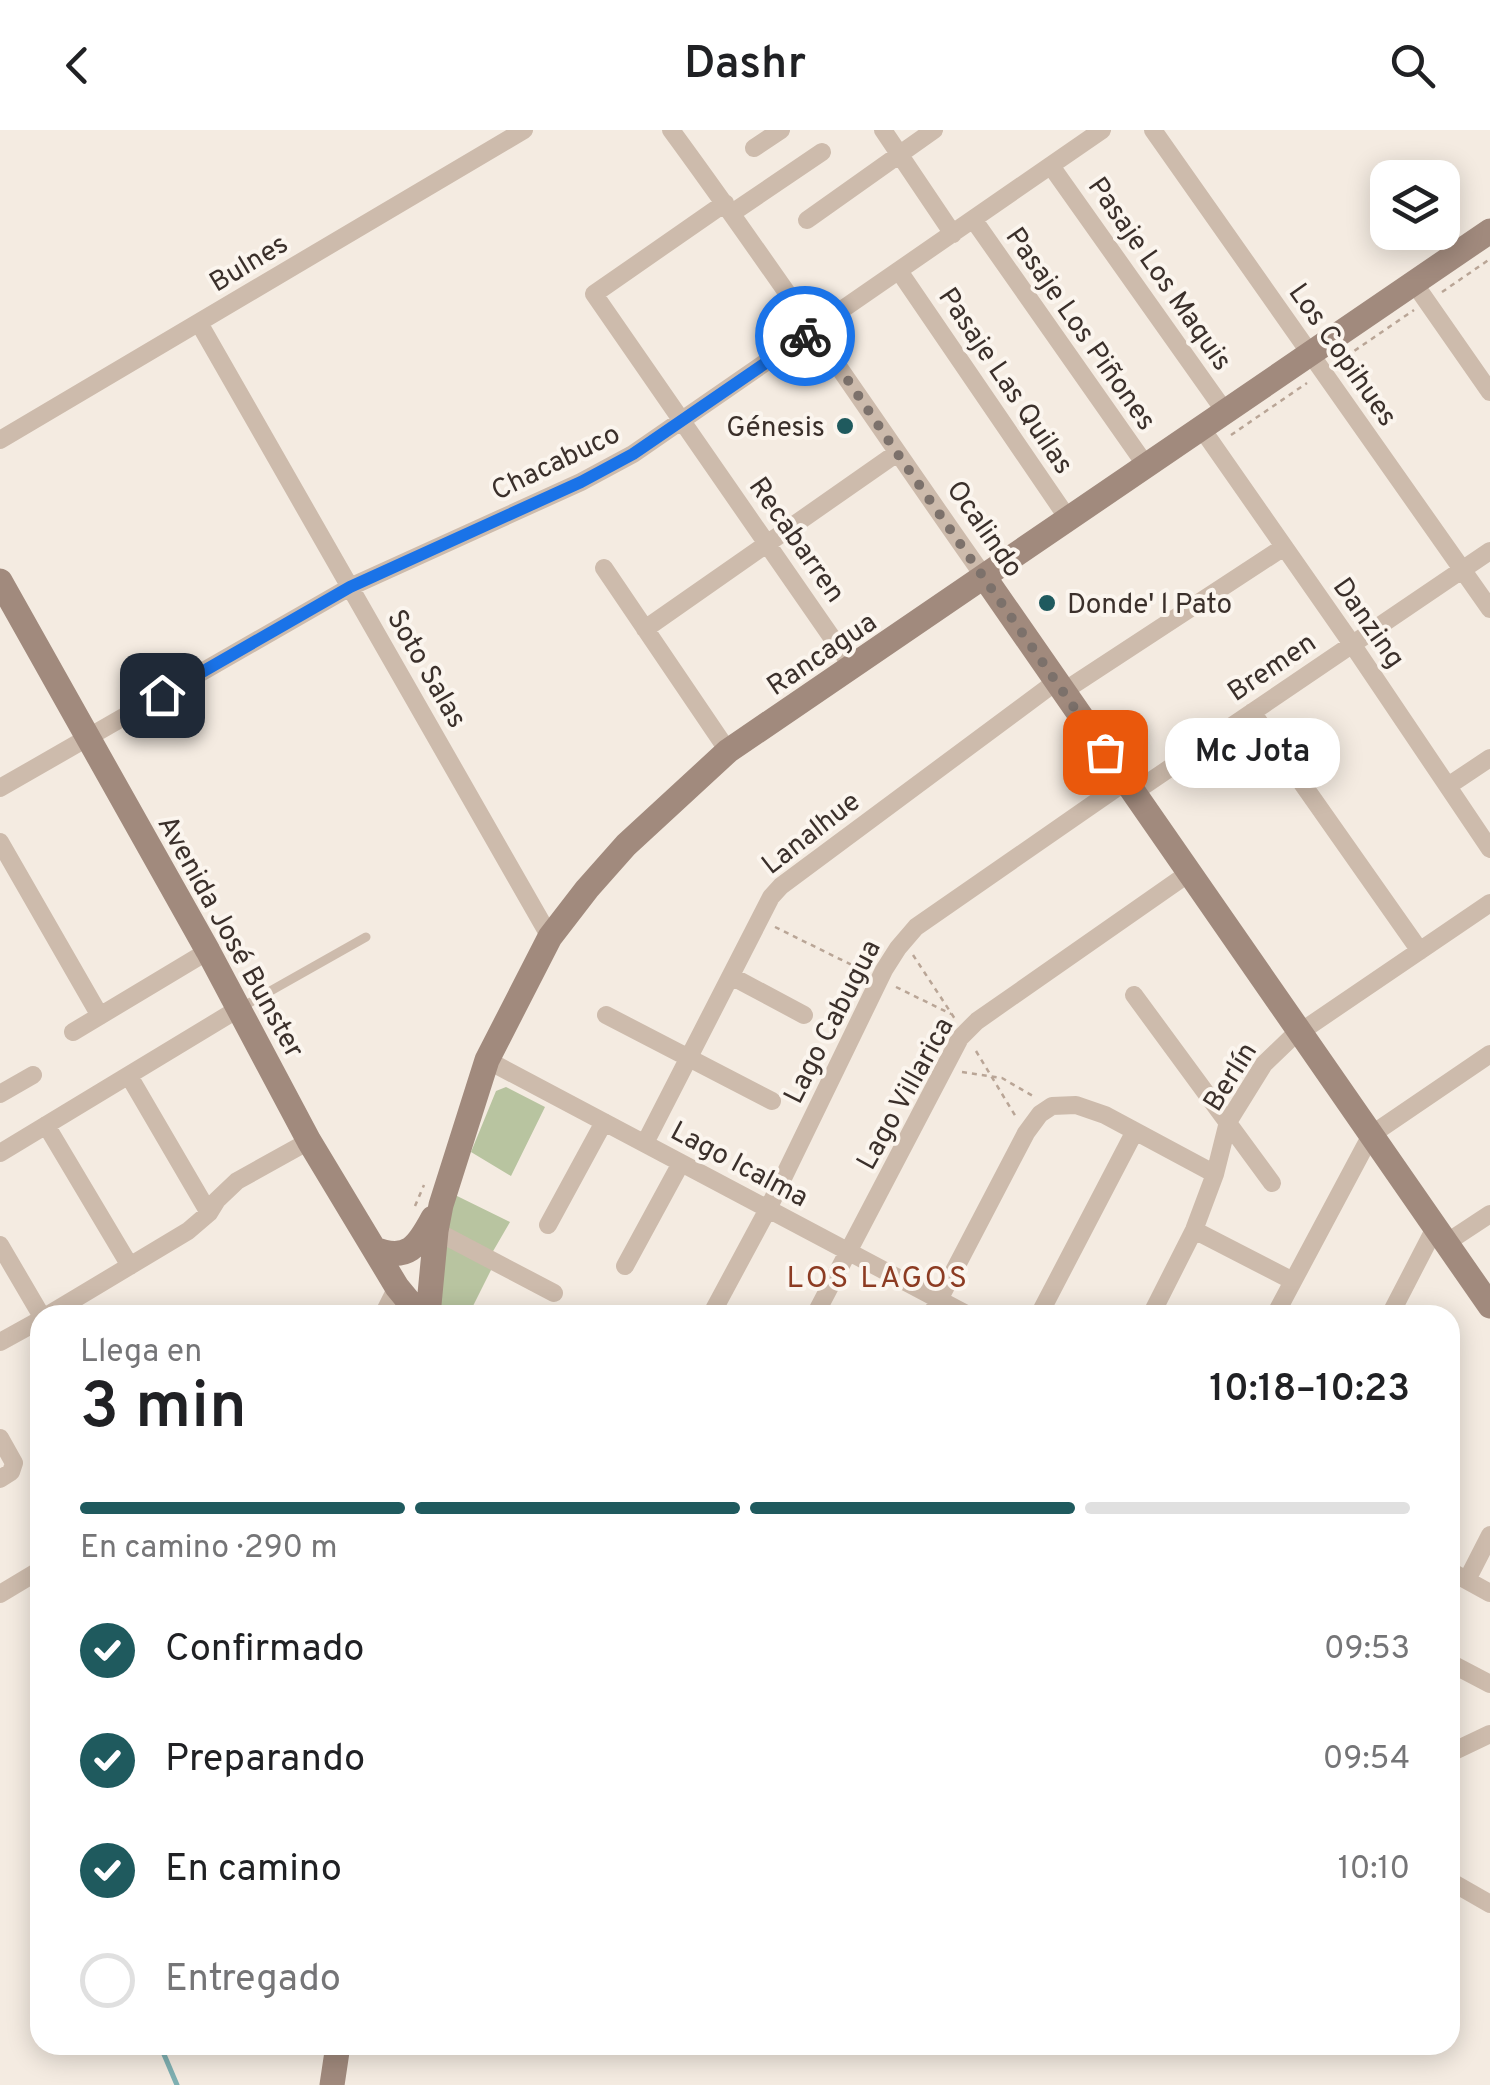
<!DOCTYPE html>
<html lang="es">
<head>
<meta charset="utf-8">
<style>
  body { margin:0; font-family:Overpass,sans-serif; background:#f2f2f2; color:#202124; height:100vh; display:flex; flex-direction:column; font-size:38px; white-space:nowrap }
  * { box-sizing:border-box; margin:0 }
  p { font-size:32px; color:#757577 }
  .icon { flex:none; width:55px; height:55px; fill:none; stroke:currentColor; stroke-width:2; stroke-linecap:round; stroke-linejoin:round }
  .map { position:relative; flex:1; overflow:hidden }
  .drawer { position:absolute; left:30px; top:1175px; width:1430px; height:750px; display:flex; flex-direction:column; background:#fff; border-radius:30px; box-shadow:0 5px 25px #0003 }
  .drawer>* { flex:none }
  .buttons { position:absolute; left:1370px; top:30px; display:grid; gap:20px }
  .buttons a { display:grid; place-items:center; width:90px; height:90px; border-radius:20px; background:#fff; box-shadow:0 5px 25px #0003; font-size:50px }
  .pin { position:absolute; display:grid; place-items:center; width:85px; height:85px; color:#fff; margin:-42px; border-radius:20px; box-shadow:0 5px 15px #0006 }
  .courier { position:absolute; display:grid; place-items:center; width:100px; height:100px; margin:-50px; border:8px solid #1a73e8; border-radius:50%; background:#fff; color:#222; box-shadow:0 2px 12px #0007 }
  .bubble { position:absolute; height:70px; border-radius:30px; background:#fff; box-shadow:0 5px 25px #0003; font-size:32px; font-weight:600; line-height:70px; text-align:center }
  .headline em { font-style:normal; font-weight:600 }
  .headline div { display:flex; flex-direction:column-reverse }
  .headline { display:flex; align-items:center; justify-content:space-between; height:170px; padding:0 50px }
  h1 { font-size:65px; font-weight:600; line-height:75px }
  .bar { display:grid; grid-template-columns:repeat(4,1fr); gap:15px 10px; align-content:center; height:120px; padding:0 50px }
  .bar i { height:12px; border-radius:8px; background:#e0e0e0 }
  .bar .current { background:#1f5a5e }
  .bar p { grid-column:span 4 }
  ol { padding:0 50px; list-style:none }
  li { display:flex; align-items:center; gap:30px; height:110px }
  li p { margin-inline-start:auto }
  li .icon { padding:10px; border-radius:50%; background:#1f5a5e; color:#fff; stroke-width:4 }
  li:last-child { color:#757577 }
  li i { width:55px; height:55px; border:5px solid #e0e0e0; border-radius:50% }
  header { display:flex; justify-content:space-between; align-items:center; height:130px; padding:0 50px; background:#fff; font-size:45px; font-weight:600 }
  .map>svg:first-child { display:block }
</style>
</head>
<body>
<header><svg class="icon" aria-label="back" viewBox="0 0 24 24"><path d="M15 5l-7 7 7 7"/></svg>Dashr<svg class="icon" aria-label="search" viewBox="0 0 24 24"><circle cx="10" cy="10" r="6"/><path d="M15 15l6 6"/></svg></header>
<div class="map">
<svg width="1490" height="1955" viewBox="0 0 1490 1955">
  <rect width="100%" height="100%" fill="#f4ebe1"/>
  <path fill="#b8c4a0" d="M506,957L545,977L511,1046L471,1022L496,961Z
    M455,1065L510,1092L492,1123L448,1100Z
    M442,1111L492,1138L473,1176L490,1185H437Z"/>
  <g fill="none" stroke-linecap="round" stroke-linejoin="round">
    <path stroke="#7fb0b2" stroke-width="5" d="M160,1915L177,1955"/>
    <path stroke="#b9a596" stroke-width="2.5" stroke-dasharray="5 5" stroke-linecap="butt" d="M1442,162L1490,129
      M1338,232L1414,180
      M1231,305L1307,253
      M775,797L862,840
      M913,825L955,889
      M896,857L951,884
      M976,921L1016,987
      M962,942L1002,948L1033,966
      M415,1076L424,1055"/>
    <path stroke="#cdbbac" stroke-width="9" d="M242,877L366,807"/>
    <path stroke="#cdbbac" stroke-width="18" d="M671,0C779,147 880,299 985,448
      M883,0L953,104
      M1153,0L1490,479
      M754,18L781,0
      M1051,36L1226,283
      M725,73L594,164L853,538
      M732,83L822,22
      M973,89L1147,337
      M807,90L934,0
      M899,141L1069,390
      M1414,153L1490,262
      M199,193L550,807
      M1202,299L1352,514L1490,719
      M0,310L524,0
      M604,438L728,621
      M645,499L897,323
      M1064,561L1284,417
      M1252,582L1420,821
      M1448,656L1490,628
      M0,658L350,457L581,352L633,324L1102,0
      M1133,663L1490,421
      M0,712L100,886
      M731,846L804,885
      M1134,865L1272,1053
      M606,885L772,971
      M73,902L208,821
      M487,930L968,1185
      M129,946L209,1083
      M0,964L33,945
      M46,995L130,1136
      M645,1013L771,767L781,756L1057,551
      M0,1023L238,879
      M548,1095L604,992
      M1194,1100L1293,1151
      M436,1101L554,1163
      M1446,1113L1490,1084
      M0,1115L41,1185
      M625,1136L681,1033
      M48,1185L188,1101L209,1083L217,1070L237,1051L309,1011
      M383,1185L397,1157
      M711,1185L768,1079L884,840L898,818L916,797L1125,652
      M815,1185L960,908L977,891L1189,743
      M931,1185L1026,1003L1040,984L1052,976L1076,975L1105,985L1215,1044
      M1039,1185L1135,1001
      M1151,1185L1194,1100L1215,1044L1228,992L1264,934L1290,909L1490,773
      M1275,1185L1371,1005L1490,924
      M1390,1185L1435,1098
      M0,1212L40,1190
      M0,1308L14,1333L11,1342L0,1349
      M1450,1441L1490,1463
      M1467,1450L1490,1405
      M0,1464L40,1440
      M1450,1533L1490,1554
      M1450,1623L1490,1604
      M1450,1751L1490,1774"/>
    <path stroke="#a18a7d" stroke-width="25" d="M985,448L1490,1176
      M0,451L208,821L309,1011L397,1157L420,1185
      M374,1119C408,1132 418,1116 433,1088
      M428,1185L436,1101L441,1075L487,930L550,807L587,759L626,715L728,621L1490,101
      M332,1955L338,1915"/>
  </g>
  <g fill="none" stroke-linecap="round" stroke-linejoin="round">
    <path stroke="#7c716b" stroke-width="10" stroke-dasharray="0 18" d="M805,206L814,200L897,323L1105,622"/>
    <path stroke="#1a73e8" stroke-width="12" d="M162,565L350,457L581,352L633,324L805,206"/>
  </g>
  <g fill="#1f5a5e" stroke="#fbf5ee" stroke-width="4">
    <circle cx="845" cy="296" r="10"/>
    <circle cx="1047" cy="473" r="10"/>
  </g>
  <g text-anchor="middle" stroke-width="8" stroke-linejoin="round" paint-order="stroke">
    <g font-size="28" fill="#3b302b" stroke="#fbf5ee">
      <text transform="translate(248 132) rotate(-31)" y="10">Bulnes</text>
      <text transform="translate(1161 143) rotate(55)" y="10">Pasaje Los Maquis</text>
      <text transform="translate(1082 198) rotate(55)" y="10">Pasaje Los Piñones</text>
      <text transform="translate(1344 224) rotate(55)" y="10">Los Copihues</text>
      <text transform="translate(1007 250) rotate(56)" y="10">Pasaje Las Quilas</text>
      <text transform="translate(555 331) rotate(-26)" y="10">Chacabuco</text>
      <text transform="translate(986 398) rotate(55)" y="10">Ocalindo</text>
      <text transform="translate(798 409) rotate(55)" y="10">Recabarren</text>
      <text transform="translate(1370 492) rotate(55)" y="10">Danzing</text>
      <text transform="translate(821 523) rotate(-34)" y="10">Rancagua</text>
      <text transform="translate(1271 536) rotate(-34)" y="10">Bremen</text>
      <text transform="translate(428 538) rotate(60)" y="10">Soto Salas</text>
      <text transform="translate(810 702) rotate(-38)" y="10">Lanalhue</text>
      <text transform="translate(232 806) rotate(61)" y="10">Avenida José Bunster</text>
      <text transform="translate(831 891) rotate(-63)" y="10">Lago Cabugua</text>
      <text transform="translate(1229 946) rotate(-58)" y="10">Berlín</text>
      <text transform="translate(904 963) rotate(-61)" y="10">Lago Villarica</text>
      <text transform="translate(740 1033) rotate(28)" y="10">Lago Icalma</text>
    </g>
    <g font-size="28" fill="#3b302b" stroke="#fbf5ee" text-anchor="end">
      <text x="825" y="306">Génesis</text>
      <text x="1067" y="483" text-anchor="start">Donde' l Pato</text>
    </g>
    <g font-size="30" letter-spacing="2.5" fill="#8c3b22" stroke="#fbf5ee">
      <text x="878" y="1157">LOS LAGOS</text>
    </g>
  </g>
</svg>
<div class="buttons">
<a><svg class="icon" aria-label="layers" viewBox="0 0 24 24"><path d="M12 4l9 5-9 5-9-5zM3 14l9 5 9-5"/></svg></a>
</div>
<div class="pin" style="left:1105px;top:622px;background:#ea580c"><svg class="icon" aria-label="bag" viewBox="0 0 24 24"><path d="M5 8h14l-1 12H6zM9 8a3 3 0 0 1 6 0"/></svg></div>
<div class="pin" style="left:162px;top:565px;background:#1f2937"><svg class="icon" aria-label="home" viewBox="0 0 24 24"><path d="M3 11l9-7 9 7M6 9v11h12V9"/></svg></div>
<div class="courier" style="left:805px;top:206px"><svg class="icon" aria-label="bike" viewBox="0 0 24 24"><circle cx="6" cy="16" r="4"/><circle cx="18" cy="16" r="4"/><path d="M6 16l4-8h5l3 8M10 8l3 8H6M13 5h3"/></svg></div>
<div class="bubble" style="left:1165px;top:588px;width:175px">Mc Jota</div>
<section class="drawer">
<div class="headline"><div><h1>3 min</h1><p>Llega en</p></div><em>10:18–10:23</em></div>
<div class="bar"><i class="current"></i><i class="current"></i><i class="current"></i><i></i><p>En camino · 290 m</p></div>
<ol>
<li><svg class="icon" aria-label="check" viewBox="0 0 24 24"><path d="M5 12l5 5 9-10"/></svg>Confirmado<p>09:53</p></li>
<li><svg class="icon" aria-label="check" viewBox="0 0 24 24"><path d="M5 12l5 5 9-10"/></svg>Preparando<p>09:54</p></li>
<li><svg class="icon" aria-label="check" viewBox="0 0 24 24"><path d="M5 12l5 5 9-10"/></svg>En camino<p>10:10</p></li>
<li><i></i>Entregado</li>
</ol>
</section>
</div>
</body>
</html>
